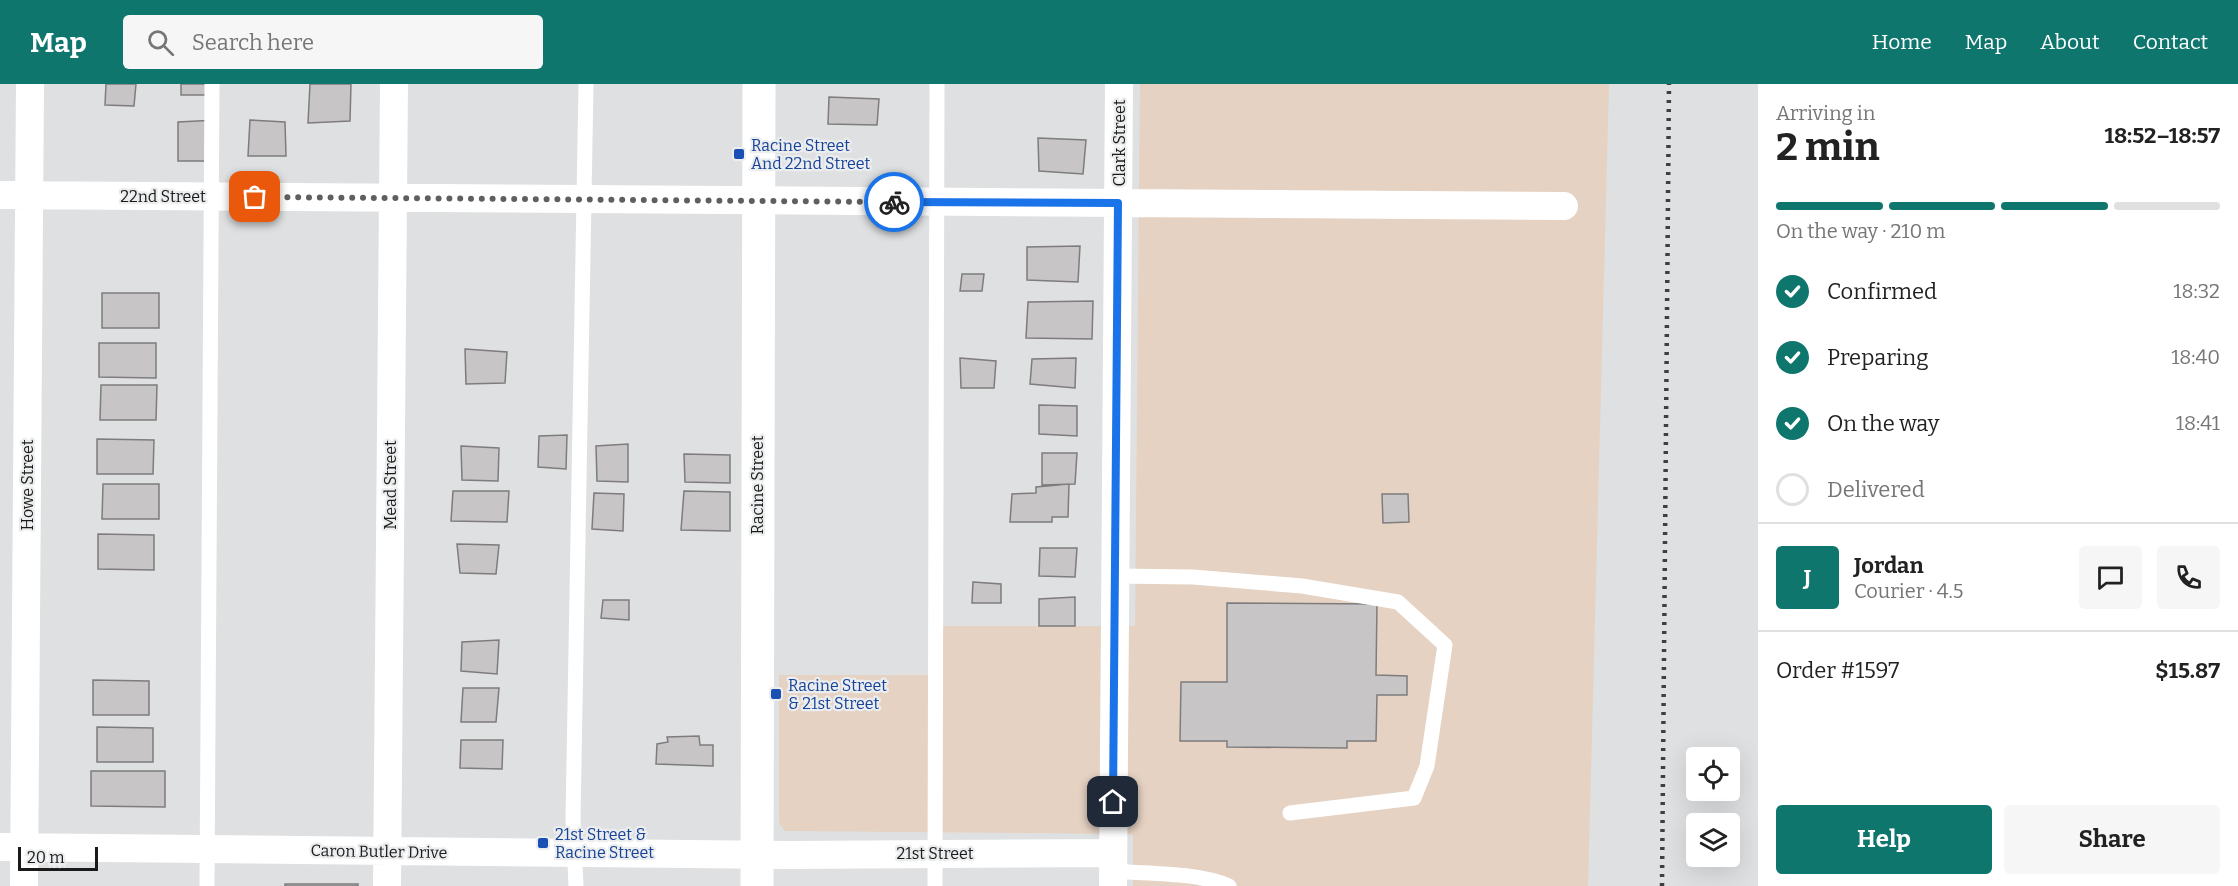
<!DOCTYPE html>
<html lang="en">
<head>
<meta charset="utf-8">
<style>
  body { margin:0; font-family:Bitter,serif; background:#f6f6f6; color:#222; height:100vh; display:flex; flex-direction:column; font-size:22px; white-space:nowrap }
  * { box-sizing:border-box; margin:0 }
  p { font-size:20px; color:#767676 }
  .icon { flex:none; width:33px; height:33px; fill:none; stroke:currentColor; stroke-width:2; stroke-linecap:round; stroke-linejoin:round }
  .map { position:relative; flex:1; overflow:hidden }
  .sheet { display:flex; flex-direction:column; background:#fff; width:480px }
  .sheet>* { flex:none }
  .buttons { position:absolute; left:1686px; top:663px; display:grid; gap:12px }
  .buttons a { display:grid; place-items:center; width:54px; height:54px; border-radius:6px; background:#fff; box-shadow:0 6px 24px #0002; font-size:30px }
  .scale { position:absolute; left:18px; bottom:15px; width:80px; box-sizing:border-box; padding-left:6px; border:3px solid #1a1a1a; border-top:0; font-size:16px; line-height:21px; white-space:nowrap; color:#1a1a1a; -webkit-text-stroke:4px #ecedee; paint-order:stroke }
  .pin { position:absolute; display:grid; place-items:center; width:51px; height:51px; color:#fff; margin:-26px; border-radius:12px; box-shadow:0 3px 9px #0006 }
  .courier { position:absolute; display:grid; place-items:center; width:60px; height:60px; margin:-30px; border:4px solid #1a73e8; border-radius:50%; background:#fff; color:#222; box-shadow:0 2px 8px #0007 }
  .overview em { font-style:normal; font-weight:700 }
  .overview div { display:flex; flex-direction:column-reverse }
  .overview { display:flex; align-items:center; justify-content:space-between; height:102px; padding:0 18px }
  h1 { font-size:39px; font-weight:700; line-height:45px }
  .bar { display:grid; grid-template-columns:repeat(4,1fr); gap:9px 6px; align-content:center; height:72px; padding:0 18px }
  .bar i { height:8px; border-radius:4px; background:#e0e0e0 }
  .bar .selected { background:#0f766e }
  .bar p { grid-column:span 4 }
  .line { display:flex; align-items:center; gap:15px; padding:0 18px; border-top:2px solid #e0e0e0 }
  .line div { flex:1 }
  .round { display:grid; place-items:center; flex:none; width:63px; height:63px; border-radius:6px; background:#f6f6f6 }
  ol { padding:0 18px; list-style:none }
  li { display:flex; align-items:center; gap:18px; height:66px }
  li p { margin-inline-start:auto }
  li .icon { padding:6px; border-radius:50%; background:#0f766e; color:#fff; stroke-width:4 }
  li:last-child { color:#767676 }
  li i { width:33px; height:33px; border:3px solid #e0e0e0; border-radius:50% }
  .primary-button { display:flex; gap:12px; margin-top:auto; padding:12px 18px }
  .primary-button a { flex:1; height:69px; border-radius:6px; background:#0f766e; color:#fff; font-size:24px; font-weight:700; line-height:69px; text-align:center }
  .primary-button a+a { background:#f6f6f6; color:#222 }
  header { display:flex; align-items:center; gap:36px; box-sizing:border-box; height:84px; padding:0 30px; background:#0f766e; color:#fff }
  header strong { font-size:28px }
  nav { display:flex; gap:33px; margin-inline-start:auto; font-size:21px }
  .search { width:420px; height:54px; background:#f6f6f6; display:flex; align-items:center; gap:15px; box-sizing:border-box; padding:0 21px; border-radius:6px; color:#767676; font-size:22px }
  main { display:flex; flex:1; min-height:0 }
  .map>svg:first-child { display:block }
</style>
</head>
<body>
<header>
<strong>Map</strong>
<div class="search"><svg class="icon" aria-label="search" viewBox="0 0 24 24"><circle cx="10" cy="10" r="6"/><path d="M15 15l6 6"/></svg>Search here</div>
<nav><a>Home</a><a>Map</a><a>About</a><a>Contact</a></nav>
</header>
<main>
<div class="map">
<svg width="1758" height="802" viewBox="0 0 1758 802">
  <rect width="100%" height="100%" fill="#dfe0e1"/>
  <path fill="#e5d2c2" d="M1140,0H1609L1588,802H1133V750L793,747H785L779,739V591H941L942,542H1135Z"/>
  <path fill="#c7c5c6" stroke="#7e7c7d" stroke-width="1.5" d="M106,0H136L134,22L105,21Z
    M181,0H206V11H181Z
    M310,0H351L350,37L308,39Z
    M829,13L879,15L877,41L828,40Z
    M217,36L211,77H178V38Z
    M250,36L285,38L286,72H248Z
    M1038,54L1086,56L1083,90L1039,87Z
    M1080,162L1078,198L1027,196V163Z
    M962,190H984L982,207H960Z
    M102,209H159V244H102Z
    M1093,217L1092,255L1026,254L1028,218Z
    M99,259H156V294L99,293Z
    M465,265L507,268L505,299L466,300Z
    M960,274L996,277L994,304H961Z
    M1076,274L1075,304L1030,300L1032,275Z
    M101,301H157L156,336H100Z
    M1039,321L1077,322V352L1039,350Z
    M567,351L566,385L538,383L539,352Z
    M97,355L154,356L153,390H97Z
    M628,360V398L597,397L596,362Z
    M461,362L499,364L498,397L462,396Z
    M1042,369H1077L1075,400L1042,401Z
    M684,370L730,371V399L685,398Z
    M103,400H159V435H102Z
    M1069,400L1068,433H1052V438H1010L1012,410L1036,409V403Z
    M453,407H509L507,438L451,437Z
    M684,407L730,408V447L681,446Z
    M594,409L624,410L623,447L592,445Z
    M1382,410H1408L1409,438L1383,439Z
    M98,450L154,451V486L98,485Z
    M457,460L499,461L496,490L460,489Z
    M1040,464H1077L1075,493L1039,492Z
    M973,498L1001,500V519H972Z
    M1075,513V542H1039V515Z
    M603,516H629V536L601,534Z
    M1227,519L1377,520L1376,591L1407,592V611H1377L1376,657H1347V664L1227,663V657H1180L1181,598H1227Z
    M499,556L497,590L461,587L462,558Z
    M93,596L149,597V631H93Z
    M463,604H499L496,638H461Z
    M97,643L153,644V678H97Z
    M699,652L700,661H713V682L656,680L657,660L668,658L667,653Z
    M461,656H503L502,685L460,684Z
    M91,687H165V723L91,722Z
    M285,800H358V802H285Z"/>
  <g fill="none" stroke-linecap="round" stroke-linejoin="round">
    <path stroke="#fff" stroke-width="15" d="M1115,492L1193,493L1302,502L1398,518L1445,561L1427,682L1414,714L1290,729
      M1113,787C1147,790 1198,788 1229,802
      M207,802L212,0
      M576,802L573,735L586,0
      M935,802L937,0"/>
    <path stroke="#fff" stroke-width="28" d="M0,111L1564,122
      M0,763L791,771L1113,769
      M24,802L30,0
      M387,802L394,0
      M1113,802L1119,0"/>
    <path stroke="#fff" stroke-width="33" d="M757,802L759,0"/>
    <path stroke="#3f3f3f" stroke-width="4.5" stroke-dasharray="3 6" stroke-linecap="butt" d="M1662,802L1669,0"/>
  </g>
  <g fill="none" stroke-linecap="round" stroke-linejoin="round">
    <path stroke="#5f5f60" stroke-width="6" stroke-dasharray="0 10.8" d="M255,113L894,118"/>
    <path stroke="#1a73e8" stroke-width="8" d="M894,118L1118,119L1113,718"/>
  </g>
  <g fill="#1a4fb4" stroke="#ecedee" stroke-width="2">
    <rect x="733" y="64" width="12" height="12" rx="3"/>
    <rect x="770" y="604" width="12" height="12" rx="3"/>
    <rect x="537" y="753" width="12" height="12" rx="3"/>
  </g>
  <g text-anchor="middle" stroke-width="4.5" stroke-linejoin="round" paint-order="stroke">
    <g font-size="16" fill="#1a1a1a" stroke="#ecedee">
      <text transform="translate(1119 59) rotate(-90)" y="6">Clark Street</text>
      <text x="163" y="118">22nd Street</text>
      <text transform="translate(27 401) rotate(-90)" y="6">Howe Street</text>
      <text transform="translate(390 401) rotate(-90)" y="6">Mead Street</text>
      <text transform="translate(757 401) rotate(-90)" y="6">Racine Street</text>
      <text transform="translate(379 767) rotate(1)" y="6">Caron Butler Drive</text>
      <text x="935" y="775">21st Street</text>
    </g>
    <g font-size="16" fill="#164399" stroke="#ecedee" text-anchor="start">
      <text x="751" y="67">Racine Street<tspan x="751" dy="18">And 22nd Street</tspan></text>
      <text x="788" y="607">Racine Street<tspan x="788" dy="18">&amp; 21st Street</tspan></text>
      <text x="555" y="756">21st Street &amp;<tspan x="555" dy="18">Racine Street</tspan></text>
    </g>
  </g>
</svg>
<div class="buttons">
<a><svg class="icon" aria-label="locate" viewBox="0 0 24 24"><circle cx="12" cy="12" r="6"/><path d="M12 2v4M12 18v4M2 12h4M18 12h4"/></svg></a>
<a><svg class="icon" aria-label="layers" viewBox="0 0 24 24"><path d="M12 4l9 5-9 5-9-5zM3 14l9 5 9-5"/></svg></a>
</div>
<div class="scale">20 m</div>
<div class="pin" style="left:255px;top:113px;background:#ea580c"><svg class="icon" aria-label="bag" viewBox="0 0 24 24"><path d="M5 8h14l-1 12H6zM9 8a3 3 0 0 1 6 0"/></svg></div>
<div class="pin" style="left:1113px;top:718px;background:#1f2937"><svg class="icon" aria-label="home" viewBox="0 0 24 24"><path d="M3 11l9-7 9 7M6 9v11h12V9"/></svg></div>
<div class="courier" style="left:894px;top:118px"><svg class="icon" aria-label="bike" viewBox="0 0 24 24"><circle cx="6" cy="16" r="4"/><circle cx="18" cy="16" r="4"/><path d="M6 16l4-8h5l3 8M10 8l3 8H6M13 5h3"/></svg></div>
</div>
<section class="sheet">
<div class="overview"><div><h1>2 min</h1><p>Arriving in</p></div><em>18:52–18:57</em></div>
<div class="bar"><i class="selected"></i><i class="selected"></i><i class="selected"></i><i></i><p>On the way · 210 m</p></div>
<ol>
<li><svg class="icon" aria-label="check" viewBox="0 0 24 24"><path d="M5 12l5 5 9-10"/></svg>Confirmed<p>18:32</p></li>
<li><svg class="icon" aria-label="check" viewBox="0 0 24 24"><path d="M5 12l5 5 9-10"/></svg>Preparing<p>18:40</p></li>
<li><svg class="icon" aria-label="check" viewBox="0 0 24 24"><path d="M5 12l5 5 9-10"/></svg>On the way<p>18:41</p></li>
<li><i></i>Delivered</li>
</ol>
<div class="line" style="height:108px"><b class="round" style="background:#0f766e;color:#fff">J</b><div><b>Jordan</b><p>Courier · 4.5</p></div><a class="round"><svg class="icon" aria-label="chat" viewBox="0 0 24 24"><path d="M4 5h16v11H9l-5 4z"/></svg></a><a class="round"><svg class="icon" aria-label="phone" viewBox="0 0 24 24"><path d="M5 4h4l2 5-3 2q2 4 5 5l2-3 5 2v4C11 20 4 13 5 4z"/></svg></a></div>
<div class="line" style="height:78px"><div>Order #1597</div><b>$15.87</b></div>
<div class="primary-button"><a>Help</a><a>Share</a></div>
</section>
</main>
</body>
</html>
